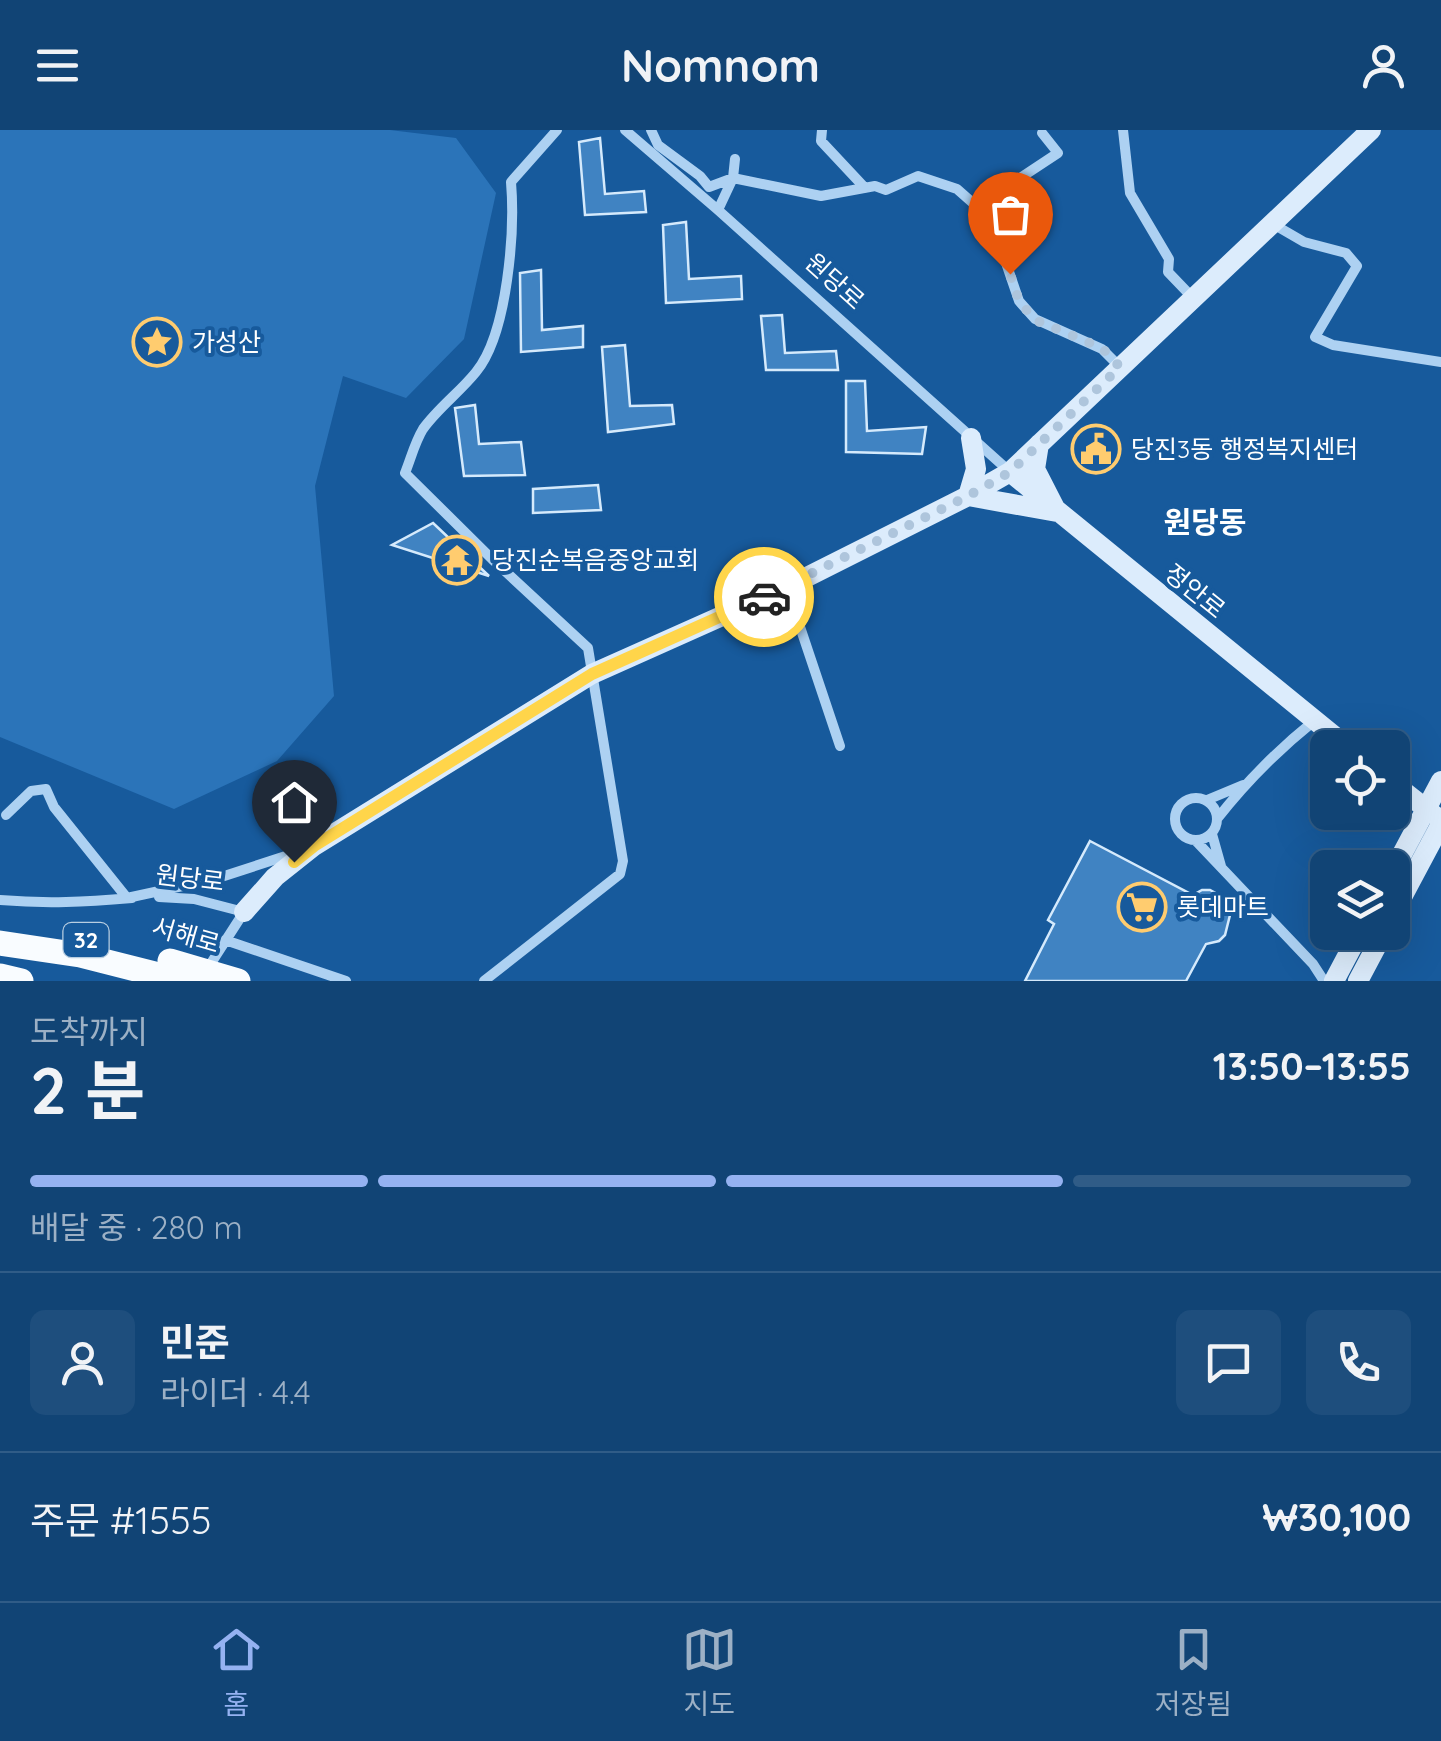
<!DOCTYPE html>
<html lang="ko">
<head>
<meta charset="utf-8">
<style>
  body { margin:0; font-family:Quicksand,"Noto Sans KR",sans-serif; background:#1e4e7d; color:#f1f3f6; height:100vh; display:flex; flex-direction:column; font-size:38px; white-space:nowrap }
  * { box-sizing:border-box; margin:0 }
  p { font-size:32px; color:#9cb0c5 }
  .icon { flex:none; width:55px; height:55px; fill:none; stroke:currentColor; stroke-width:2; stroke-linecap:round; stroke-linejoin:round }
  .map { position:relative; height:851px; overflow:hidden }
  .drawer { display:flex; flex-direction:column; background:#114475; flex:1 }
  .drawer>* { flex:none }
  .tools { position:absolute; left:1310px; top:600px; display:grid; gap:20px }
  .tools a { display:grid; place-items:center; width:100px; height:100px; border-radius:15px; background:#114475; box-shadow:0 10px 40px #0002,0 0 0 2px #305c87; font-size:50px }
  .pin { position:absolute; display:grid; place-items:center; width:85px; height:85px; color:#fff; margin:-102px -42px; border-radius:50% 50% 50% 0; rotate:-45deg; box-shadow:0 0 10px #0007 }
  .pin .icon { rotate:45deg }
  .courier { position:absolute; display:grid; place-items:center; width:100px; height:100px; margin:-50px; border:8px solid #ffd54a; border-radius:50%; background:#fff; color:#222; box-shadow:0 2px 12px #0007 }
  .summary em { font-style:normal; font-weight:700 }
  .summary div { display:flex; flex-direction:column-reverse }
  .summary { display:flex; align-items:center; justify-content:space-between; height:170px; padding:0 30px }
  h1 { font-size:65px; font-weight:700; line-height:75px }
  .bar { display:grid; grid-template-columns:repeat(4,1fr); gap:15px 10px; align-content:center; height:120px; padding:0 30px }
  .bar i { height:12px; border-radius:8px; background:#305c87 }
  .bar .current { background:#95b2f1 }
  .bar p { grid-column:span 4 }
  .line { display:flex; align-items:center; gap:25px; padding:0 30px; border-top:2px solid #305c87 }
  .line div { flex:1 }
  .round { display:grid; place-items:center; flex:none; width:105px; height:105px; border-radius:15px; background:#1e4e7d }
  header { display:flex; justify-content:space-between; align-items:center; height:130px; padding:0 30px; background:#114475; font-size:45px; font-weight:700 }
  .dock { display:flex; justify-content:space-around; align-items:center; height:140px; border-top:2px solid #305c87; background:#114475; font-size:28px; color:#9cb0c5 }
  .dock a { display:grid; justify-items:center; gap:5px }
  .dock .current { color:#95b2f1 }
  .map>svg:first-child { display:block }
</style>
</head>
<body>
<header><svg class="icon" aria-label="menu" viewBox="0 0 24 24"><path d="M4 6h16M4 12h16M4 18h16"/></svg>Nomnom<svg class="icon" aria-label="person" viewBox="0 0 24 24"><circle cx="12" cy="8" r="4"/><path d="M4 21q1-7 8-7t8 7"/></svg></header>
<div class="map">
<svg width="1441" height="851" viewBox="0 0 1441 851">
  <rect width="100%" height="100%" fill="#175a9c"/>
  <path fill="#2b74b9" d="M0,0H390L456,8L496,63L464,209L406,268L343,246L315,356L334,566L277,631L174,679L0,607Z"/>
  <path fill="#4083c2" stroke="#d5eafc" stroke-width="2.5" d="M600,8L605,64L644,61L646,82L585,85L579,12Z
    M686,92L689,149L741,146L742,169L666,173L663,95Z
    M541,140L542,200L583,196V217L521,222L520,143Z
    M782,185L785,223L836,221L838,240H766L761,186Z
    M625,215L630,276L672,275L674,294L608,302L602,217Z
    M846,251H865L867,301L926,297L922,324L846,322Z
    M475,275L479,314L521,312L525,345L464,346L455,278Z
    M598,355L601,380L533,383V359Z
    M433,393L489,446L392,415Z
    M1090,711L1193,765L1202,760H1210L1221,766L1228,773L1231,781L1225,805L1219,811L1206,814L1186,851H1025L1054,794L1048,790Z"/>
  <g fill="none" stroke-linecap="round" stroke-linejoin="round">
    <path stroke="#add1f2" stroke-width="10" d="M625,0L718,80L1009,341
      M651,0L658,15L700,46L709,57L733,48L821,66L875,56L886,60L918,46L957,59L991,89L1019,171L1035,189L1102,219L1120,237
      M822,0L821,11L865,58
      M1123,0L1130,63L1169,129L1168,142L1192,167
      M978,76L1058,23L1042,3
      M718,80L733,48L735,29
      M1273,94L1304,112L1346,123L1357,136L1315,207L1333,215L1441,232
      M787,458L840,616
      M1175 689a21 21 0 1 1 42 0a21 21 0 1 1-42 0Z
      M1207,670L1243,655
      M6,685L31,661L46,659L54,677L127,768L215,749L298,722
      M1217,689C1246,652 1278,620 1314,591
      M1212,704L1221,736
      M1196,711L1313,834L1324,851
      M159,767L194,769L244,782L206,841
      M0,770C47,774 85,772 132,768
      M225,810L346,851
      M484,851L620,744L623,731L588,518L492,429L405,343C411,328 415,312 423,299C438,278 460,262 476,242C508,203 515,100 511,52L557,0"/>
    <path stroke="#dcecfc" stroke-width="20" d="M971,308L976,339L968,366L1057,382L1035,339L1039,314
      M1010,342L1349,618
      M1392,652L1434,685
      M1392,743L1441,651
      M244,782L275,747L314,716L592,544L787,457L968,366L1010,342L1371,0
      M1392,786L1441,694
      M1334,851L1360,802
      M1358,851L1384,802"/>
    <path stroke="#f9fcff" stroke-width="25" d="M0,813L80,825L183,851
      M0,846L21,851"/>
    <path stroke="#f9fcff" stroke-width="25" d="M170,831L238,851"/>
  </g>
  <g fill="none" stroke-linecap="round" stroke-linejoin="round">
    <path stroke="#aec5dc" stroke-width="10" stroke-dasharray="0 18" d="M764,467L968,366L1010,342L1120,237L1102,218L1035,190L1019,171L1010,144"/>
    <path stroke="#ffd54a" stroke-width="12" d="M294,732L314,716L592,544L764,467"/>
  </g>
  <defs>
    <g id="sight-ring" transform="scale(2.5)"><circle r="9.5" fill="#175a9c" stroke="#ffcc6f" stroke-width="1.5"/><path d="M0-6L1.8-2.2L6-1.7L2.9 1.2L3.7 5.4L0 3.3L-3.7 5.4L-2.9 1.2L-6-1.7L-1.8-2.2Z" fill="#ffcc6f"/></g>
    <g id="civic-ring" transform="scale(2.5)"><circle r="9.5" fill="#175a9c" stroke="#ffcc6f" stroke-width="1.5"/><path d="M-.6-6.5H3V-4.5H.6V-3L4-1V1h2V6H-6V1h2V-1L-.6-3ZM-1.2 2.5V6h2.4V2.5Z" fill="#ffcc6f"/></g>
    <g id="temple-ring" transform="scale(2.5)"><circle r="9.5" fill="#175a9c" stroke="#ffcc6f" stroke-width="1.5"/><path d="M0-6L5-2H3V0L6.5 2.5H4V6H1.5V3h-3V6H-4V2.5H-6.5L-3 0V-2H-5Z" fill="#ffcc6f"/></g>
    <g id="supermarket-ring" transform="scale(2.5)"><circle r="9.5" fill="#175a9c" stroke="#ffcc6f" stroke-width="1.5"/><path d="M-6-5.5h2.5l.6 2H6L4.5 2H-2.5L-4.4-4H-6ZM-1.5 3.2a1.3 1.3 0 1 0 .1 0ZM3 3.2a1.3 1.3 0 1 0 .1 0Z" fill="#ffcc6f"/></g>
  </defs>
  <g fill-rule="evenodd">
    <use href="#sight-ring" x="157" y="212"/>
    <use href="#civic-ring" x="1096" y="319"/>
    <use href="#temple-ring" x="457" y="430"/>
    <use href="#supermarket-ring" x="1142" y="777"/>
  </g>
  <g text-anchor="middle" stroke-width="8" stroke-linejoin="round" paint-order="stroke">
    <rect fill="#175a9c" stroke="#b9cee1" stroke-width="2.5" x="63.5" y="793" width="45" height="34" rx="8"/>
    <g font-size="22" font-weight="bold" fill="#fff">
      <text x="86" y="818">32</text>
    </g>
    <g font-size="25" fill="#fff" stroke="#175a9c">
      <text transform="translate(835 151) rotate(42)" y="9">원당로</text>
      <text transform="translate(1195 461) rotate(39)" y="9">정안로</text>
      <text transform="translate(190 748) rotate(7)" y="9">원당로</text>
      <text transform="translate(186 805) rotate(16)" y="9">서해로</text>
    </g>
    <g font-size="25" fill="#fff" stroke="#175a9c" text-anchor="start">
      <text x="192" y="221">가성산</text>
      <text x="1131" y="328">당진3동 행정복지센터</text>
      <text x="492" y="439">당진순복음중앙교회</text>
      <text x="1177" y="786">롯데마트</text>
    </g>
    <g font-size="30" font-weight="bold" fill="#fff" stroke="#175a9c">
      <text x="1205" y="403">원당동</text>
    </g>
  </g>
</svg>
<div class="tools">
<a><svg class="icon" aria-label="locate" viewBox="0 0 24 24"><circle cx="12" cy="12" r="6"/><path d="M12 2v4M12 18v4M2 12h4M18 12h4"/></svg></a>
<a><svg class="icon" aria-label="layers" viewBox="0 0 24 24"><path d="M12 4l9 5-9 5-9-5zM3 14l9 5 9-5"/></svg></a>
</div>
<div class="pin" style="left:1010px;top:144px;background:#ea580c"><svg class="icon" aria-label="bag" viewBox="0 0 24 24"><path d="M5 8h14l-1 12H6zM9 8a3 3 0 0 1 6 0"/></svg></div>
<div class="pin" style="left:294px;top:732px;background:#1f2937"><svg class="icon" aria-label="home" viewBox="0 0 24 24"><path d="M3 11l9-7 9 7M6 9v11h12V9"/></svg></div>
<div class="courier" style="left:764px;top:467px"><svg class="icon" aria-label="car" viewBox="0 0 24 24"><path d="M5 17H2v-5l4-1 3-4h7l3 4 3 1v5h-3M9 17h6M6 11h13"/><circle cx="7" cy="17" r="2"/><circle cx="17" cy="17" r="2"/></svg></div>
</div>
<section class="drawer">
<div class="summary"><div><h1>2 분</h1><p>도착까지</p></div><em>13:50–13:55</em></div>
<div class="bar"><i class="current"></i><i class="current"></i><i class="current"></i><i></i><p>배달 중 · 280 m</p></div>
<div class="line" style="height:180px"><a class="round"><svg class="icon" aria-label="person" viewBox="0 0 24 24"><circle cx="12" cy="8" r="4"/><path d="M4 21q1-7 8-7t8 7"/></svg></a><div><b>민준</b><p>라이더 · 4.4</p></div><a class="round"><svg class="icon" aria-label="chat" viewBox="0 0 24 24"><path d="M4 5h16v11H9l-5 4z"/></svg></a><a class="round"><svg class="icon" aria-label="phone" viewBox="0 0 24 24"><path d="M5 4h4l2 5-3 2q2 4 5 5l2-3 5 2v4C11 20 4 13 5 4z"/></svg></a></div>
<div class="line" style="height:130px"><div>주문 #1555</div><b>₩30,100</b></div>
</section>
<nav class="dock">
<a class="current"><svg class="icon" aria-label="home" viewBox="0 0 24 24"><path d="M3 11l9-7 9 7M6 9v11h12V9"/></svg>홈</a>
<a><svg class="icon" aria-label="map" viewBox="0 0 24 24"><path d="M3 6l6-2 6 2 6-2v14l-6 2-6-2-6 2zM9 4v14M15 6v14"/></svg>지도</a>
<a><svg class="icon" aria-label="saved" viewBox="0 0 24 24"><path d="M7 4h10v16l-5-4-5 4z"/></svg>저장됨</a>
</nav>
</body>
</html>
